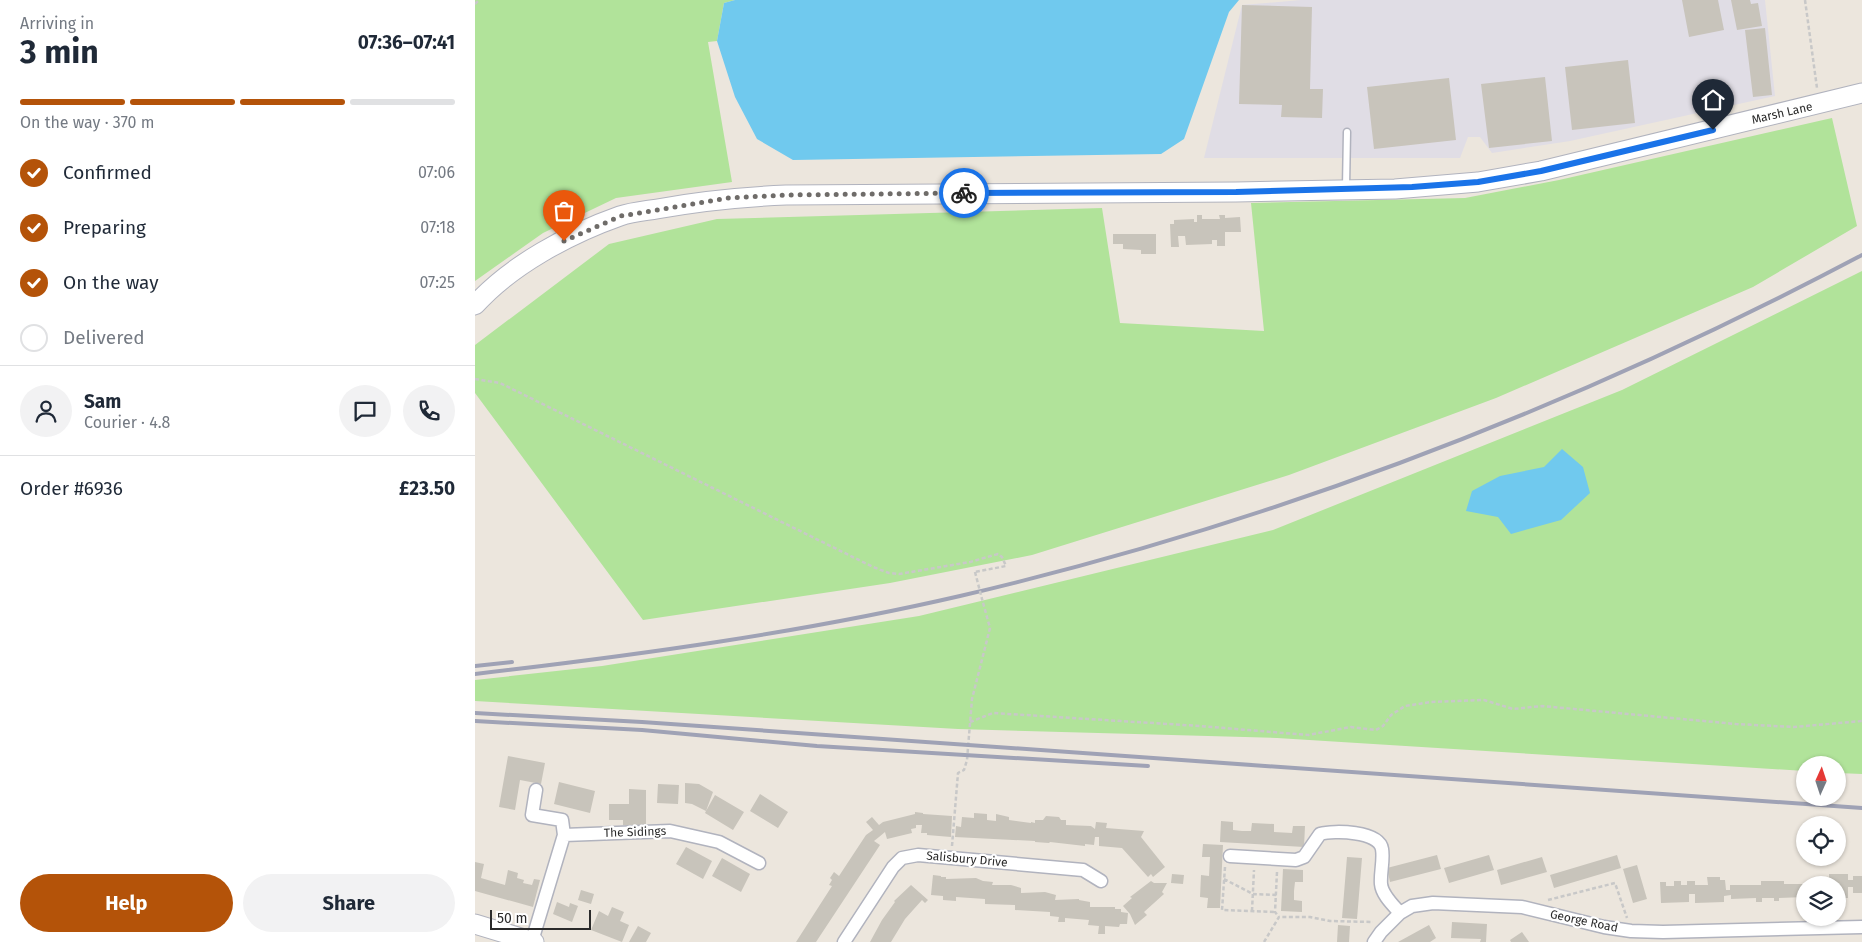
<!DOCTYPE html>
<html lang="en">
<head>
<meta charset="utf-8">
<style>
  body { margin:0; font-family:"Fira Sans",sans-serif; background:#f2f2f3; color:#1f2937; height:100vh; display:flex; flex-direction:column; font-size:19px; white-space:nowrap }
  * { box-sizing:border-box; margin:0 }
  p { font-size:16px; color:#747a83 }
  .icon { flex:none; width:28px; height:28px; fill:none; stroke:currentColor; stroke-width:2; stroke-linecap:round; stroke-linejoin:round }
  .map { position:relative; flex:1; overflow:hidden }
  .side { display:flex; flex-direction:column; background:#fff; width:475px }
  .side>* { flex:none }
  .needle { width:32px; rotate:3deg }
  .controls { position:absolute; left:1321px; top:756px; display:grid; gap:10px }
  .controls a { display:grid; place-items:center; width:50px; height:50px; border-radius:50%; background:#fff; box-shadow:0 1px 4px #0004; font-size:25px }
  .scale { position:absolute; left:15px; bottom:12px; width:101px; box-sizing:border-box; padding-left:5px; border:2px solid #2b2b2b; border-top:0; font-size:14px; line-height:18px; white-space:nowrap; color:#2b2b2b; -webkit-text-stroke:4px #fff; paint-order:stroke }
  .pin { position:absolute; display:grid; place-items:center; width:42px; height:42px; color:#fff; margin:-51px -21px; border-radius:50% 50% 50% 0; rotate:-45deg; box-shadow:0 0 5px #0007 }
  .pin .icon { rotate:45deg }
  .courier { position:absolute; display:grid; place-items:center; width:50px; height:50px; margin:-25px; border:4px solid #1a73e8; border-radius:50%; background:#fff; color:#222; box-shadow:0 1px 6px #0007 }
  .headline em { font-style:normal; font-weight:700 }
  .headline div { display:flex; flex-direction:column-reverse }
  .headline { display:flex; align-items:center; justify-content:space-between; height:85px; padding:0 20px }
  h1 { font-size:32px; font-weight:700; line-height:38px }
  .bar { display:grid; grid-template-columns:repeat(4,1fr); gap:8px 5px; align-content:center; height:60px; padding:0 20px }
  .bar i { height:6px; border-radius:4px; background:#e0e1e3 }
  .bar .on { background:#b45309 }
  .bar p { grid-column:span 4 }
  .line { display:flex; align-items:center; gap:12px; padding:0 20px; border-top:1px solid #e0e1e3 }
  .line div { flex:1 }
  .round { display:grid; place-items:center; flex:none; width:52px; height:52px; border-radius:26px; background:#f2f2f3 }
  ol { padding:0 20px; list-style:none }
  li { display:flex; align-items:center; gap:15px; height:55px }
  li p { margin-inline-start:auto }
  li .icon { padding:5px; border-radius:50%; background:#b45309; color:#fff; stroke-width:4 }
  li:last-child { color:#747a83 }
  li i { width:28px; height:28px; border:2px solid #e0e1e3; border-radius:50% }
  .cta { display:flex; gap:10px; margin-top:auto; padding:10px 20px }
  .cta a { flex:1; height:58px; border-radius:30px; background:#b45309; color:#fff; font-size:20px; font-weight:700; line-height:58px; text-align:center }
  .cta a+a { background:#f2f2f3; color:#1f2937 }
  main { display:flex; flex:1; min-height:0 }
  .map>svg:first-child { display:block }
</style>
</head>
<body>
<main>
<section class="side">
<div class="headline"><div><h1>3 min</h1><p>Arriving in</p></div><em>07:36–07:41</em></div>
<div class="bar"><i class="on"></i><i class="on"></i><i class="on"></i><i></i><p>On the way · 370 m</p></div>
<ol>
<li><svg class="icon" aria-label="check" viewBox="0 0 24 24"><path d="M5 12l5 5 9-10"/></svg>Confirmed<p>07:06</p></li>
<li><svg class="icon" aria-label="check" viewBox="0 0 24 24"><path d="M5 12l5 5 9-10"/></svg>Preparing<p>07:18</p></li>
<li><svg class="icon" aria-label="check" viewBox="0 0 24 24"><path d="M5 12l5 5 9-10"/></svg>On the way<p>07:25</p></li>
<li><i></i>Delivered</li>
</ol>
<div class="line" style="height:90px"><a class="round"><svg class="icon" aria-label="person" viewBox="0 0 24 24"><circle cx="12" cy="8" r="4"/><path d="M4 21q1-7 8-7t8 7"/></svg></a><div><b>Sam</b><p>Courier · 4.8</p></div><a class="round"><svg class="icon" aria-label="chat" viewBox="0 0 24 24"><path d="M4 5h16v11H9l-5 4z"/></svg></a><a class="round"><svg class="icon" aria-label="phone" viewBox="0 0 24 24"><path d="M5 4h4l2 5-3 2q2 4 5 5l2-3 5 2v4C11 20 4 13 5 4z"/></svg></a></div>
<div class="line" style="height:65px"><div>Order #6936</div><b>£23.50</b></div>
<div class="cta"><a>Help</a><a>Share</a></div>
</section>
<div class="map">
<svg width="1387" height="942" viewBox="0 0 1387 942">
  <rect width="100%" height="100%" fill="#ece6dd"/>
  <path fill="#e0dde5" d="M826,0H1290L1300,96L1095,141L1017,153L1005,137H993L985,158H729L767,5Z"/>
  <path fill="#b1e39a" d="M0,0H260L249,3L242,41L233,42L257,182L141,198L68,233L0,281Z
    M1357,118L1382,226L1278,287L1021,398L814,475L557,555L415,583L168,620L0,393V345L134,244L242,219L627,208L645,323L789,331L776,203L990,198L1084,180Z
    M1387,271V774L1363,773L1362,765H1330V771L802,738L483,729L0,701V680L127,666L444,616L798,530L1147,390Z"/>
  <path fill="#70c9ee" d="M260,0H764L754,12L709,139L686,154L318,160L282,139L260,97L242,41L249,3Z
    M1087,449L1108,467L1115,493L1086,520L1036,534L1023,517L991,511L997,491L1025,476L1069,467Z"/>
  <path fill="#c8c4bb" d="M1207,0H1243L1249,30L1214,37Z
    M1256,0H1275L1276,4L1283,3L1287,26L1262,30Z
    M767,5L837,7L835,89H848L847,118L806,117L807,105L764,104Z
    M1290,28L1297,95L1278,97L1270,30Z
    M1153,60L1160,123L1097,130L1090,67Z
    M1070,77L1077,141L1014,148L1006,84Z
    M974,78L981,140L899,149L892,87Z
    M722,215H727V219H745L744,215H750V218L765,217L766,232H750V246H742V240H737V244L711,245L710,236H703L704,247H696L695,224H699V220L719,219V222H722Z
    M638,234H681V254H666V250L648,249V244H638Z
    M33,756L70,763L66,784L45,780L40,810L24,807Z
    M84,782L120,791L115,813L79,804Z
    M210,783L224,784L238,792L231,811L240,795L269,812L258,830L230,813L231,811L217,804L210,803Z
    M183,784L204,785L203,804L182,803Z
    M154,789L171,790V826L148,825V820H134V804H154Z
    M285,794L313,812L303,828L275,811Z
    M440,812L448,813V814L477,816L476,837L452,835V833H446L447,825H441V828L436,829L437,833L412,839L410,832L404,837L399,841L405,845L341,942H321L357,886L354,885L357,880L355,878L359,872L364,876L391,835L398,830L391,822L397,817L404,825L408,822L440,814Z
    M499,813L512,814V820L521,821V814L534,817V820L556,823V822L560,823V820H568L571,816L584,817L586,820H591V825L616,826L620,829L621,822L632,823L631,828L669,831L666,837L690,867L678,877L676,874L673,877L647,848L624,846V837H620L619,845L610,844V846L575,842L574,843L560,842V841L480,837L481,826L486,827L487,817L499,818Z
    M746,821L758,822V830L767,831H776L777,823L799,824V832L817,833L818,826H830L829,847L745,842Z
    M728,844L748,845L745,908H732L733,898L725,897L726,875L734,876L735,857H727Z
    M211,847L237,861L228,879L201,864Z
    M962,855L966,869L915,882L912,868Z
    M1014,855L1019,870L974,883L969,868Z
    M1142,855L1146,868L1079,888L1075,875Z
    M872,857L887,858L882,919L867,918Z
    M1067,857L1072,872L1026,885L1022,870Z
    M247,858L275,874L266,892L237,876Z
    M0,862L9,864L6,878L30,885L33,870L43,873L42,878L49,880L48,883L57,885L59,879L65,880L58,907L0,891Z
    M1162,865L1172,899L1158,903L1148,869Z
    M808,869L828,870V882H820L819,891V900L827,901V912L806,911Z
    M697,874L709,875L708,884L696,883Z
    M1354,874H1373V880H1378V876H1387V893H1378V887H1373V898H1363L1362,885H1335V881H1340V879H1354Z
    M458,875L466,876V877H471V879L501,878L508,881L518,882L517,885H536L546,888V893L570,892L581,895L580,900L604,899V900L615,902V907H640V909H646V912L653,913L652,924H645L644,927L630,926V934H623L624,926L613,925L614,920L590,918V922H583L584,917L575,916V912L540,910V905L510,904V899L481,897V901L468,900V896L456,895Z
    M1232,877H1245V880H1250L1251,890H1255V885H1286V881H1309V884H1330V897L1304,898V901H1299V898H1287V902H1281V898L1256,899V895L1249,896V902L1220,903V894H1214V902L1186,903L1185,882H1191V886H1199V881H1206V885H1212V881H1220V885H1233Z
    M676,881L679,883H692L687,892L689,894L669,912L672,915L660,925L655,914L648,906L657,898L655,897Z
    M436,885L453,900L450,903L447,900L430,919L416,942H395L407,920L420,902L419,901Z
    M106,890L119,894L116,904L103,900Z
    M82,902L94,907L95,903L103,906L97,922L78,914Z
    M137,907L149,912L145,921L154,925L147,942L116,930L124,911L133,916Z
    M977,922L1012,924L1011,942H1005L1006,939L976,938Z
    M863,925L875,926L874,942H862Z
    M954,925L961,938L955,942H923Z
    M163,926L176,933L171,942H154Z
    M1047,932L1054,942H1036L1035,940Z"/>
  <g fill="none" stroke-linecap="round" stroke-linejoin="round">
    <g stroke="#b1b3be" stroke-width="9">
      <path id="lane" d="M871,187L872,132"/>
    </g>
    <g stroke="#b1b3be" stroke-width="15">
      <path id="street" d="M61,790L57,815L87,820L89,835
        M755,856L821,860L829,857L845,834C859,830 904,831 907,849C909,860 905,873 906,884C907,895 918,905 925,913
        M57,941L89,835L195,831L244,842L284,863
        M369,942L418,867L427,858L443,855L608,870L626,881
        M899,942L906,932L925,913L937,906L958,903L1047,907L1129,927L1156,931L1188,932L1387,927"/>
    </g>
    <g stroke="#b1b3be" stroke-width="21">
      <path id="secondary" d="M0,305C36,265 94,234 145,216C157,212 170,211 182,209C225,201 267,197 311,195L761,192L920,189L1003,182L1066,171L1387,93
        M0,924L59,942"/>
    </g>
    <path stroke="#c8c8c8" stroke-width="2.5" stroke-dasharray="4 2.5" stroke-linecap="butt" d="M1330,0L1342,88
      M0,4L4,0
      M0,379L25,383L398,567L414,573L424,574L495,562L523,554L527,557L531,566L500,572
      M495,722L518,713L725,726L833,735L876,727L901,730L908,726L916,715L930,706L956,702L1009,700L1038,709L1067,706L1261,724L1319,727L1387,721
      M477,846L483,773L489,770L492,760L497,699L515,628L507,599
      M750,867L747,910L800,912
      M802,872L800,912L804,917
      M749,879L778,894L801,895
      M1073,900L1140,883L1152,918
      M777,911L779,870
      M789,942L804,917H835L855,921L898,922"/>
    <use href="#lane" stroke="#fff" stroke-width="6"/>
    <use href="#street" stroke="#fff" stroke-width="12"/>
    <use href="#secondary" stroke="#fff" stroke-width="19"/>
    <path stroke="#9fa2b5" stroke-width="4" d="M0,666L37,662
      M0,674C163,655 325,633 485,596C798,523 1103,405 1387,255
      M0,713L167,722L1387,808
      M0,721L167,730L342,746L673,766"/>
    <path stroke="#c8c8c8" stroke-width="2.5" stroke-dasharray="4 2.5" stroke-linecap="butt" d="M500,572L507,599"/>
  </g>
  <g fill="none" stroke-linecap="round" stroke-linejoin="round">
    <path stroke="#6f6c69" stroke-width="5" stroke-dasharray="0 9" d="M89,241L146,216L253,198L311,195L489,193"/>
    <path stroke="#1a73e8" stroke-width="6" d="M489,193L761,192L937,187L1003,182L1066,171L1238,130"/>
  </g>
  <g text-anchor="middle" stroke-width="4.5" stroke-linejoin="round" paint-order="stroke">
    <g font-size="12" fill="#2b2b2b" stroke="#fff">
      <text transform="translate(1307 113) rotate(-13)" y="4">Marsh Lane</text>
      <text transform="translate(160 832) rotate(-2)" y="4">The Sidings</text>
      <text transform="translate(492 859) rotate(5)" y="4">Salisbury Drive</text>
      <text transform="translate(1109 921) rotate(12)" y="4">George Road</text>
    </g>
  </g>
</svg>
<div class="controls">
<a><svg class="needle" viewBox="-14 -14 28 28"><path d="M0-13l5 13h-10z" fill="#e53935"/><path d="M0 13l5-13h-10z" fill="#747a83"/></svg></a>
<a><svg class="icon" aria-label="locate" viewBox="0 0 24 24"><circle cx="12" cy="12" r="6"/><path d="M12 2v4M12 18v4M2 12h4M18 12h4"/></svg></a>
<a><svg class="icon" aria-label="layers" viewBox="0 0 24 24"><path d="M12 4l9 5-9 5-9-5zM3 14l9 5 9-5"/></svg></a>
</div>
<div class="scale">50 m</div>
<div class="pin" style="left:89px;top:241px;background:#ea580c"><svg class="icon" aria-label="bag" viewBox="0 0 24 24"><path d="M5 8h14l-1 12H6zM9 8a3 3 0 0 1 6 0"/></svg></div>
<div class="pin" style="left:1238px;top:130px;background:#1f2937"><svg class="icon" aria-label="home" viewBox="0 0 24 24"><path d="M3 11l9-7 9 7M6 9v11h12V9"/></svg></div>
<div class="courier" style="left:489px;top:193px"><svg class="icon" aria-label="bike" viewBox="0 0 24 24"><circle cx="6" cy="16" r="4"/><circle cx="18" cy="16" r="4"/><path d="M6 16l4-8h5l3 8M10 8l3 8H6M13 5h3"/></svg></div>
</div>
</main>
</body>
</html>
